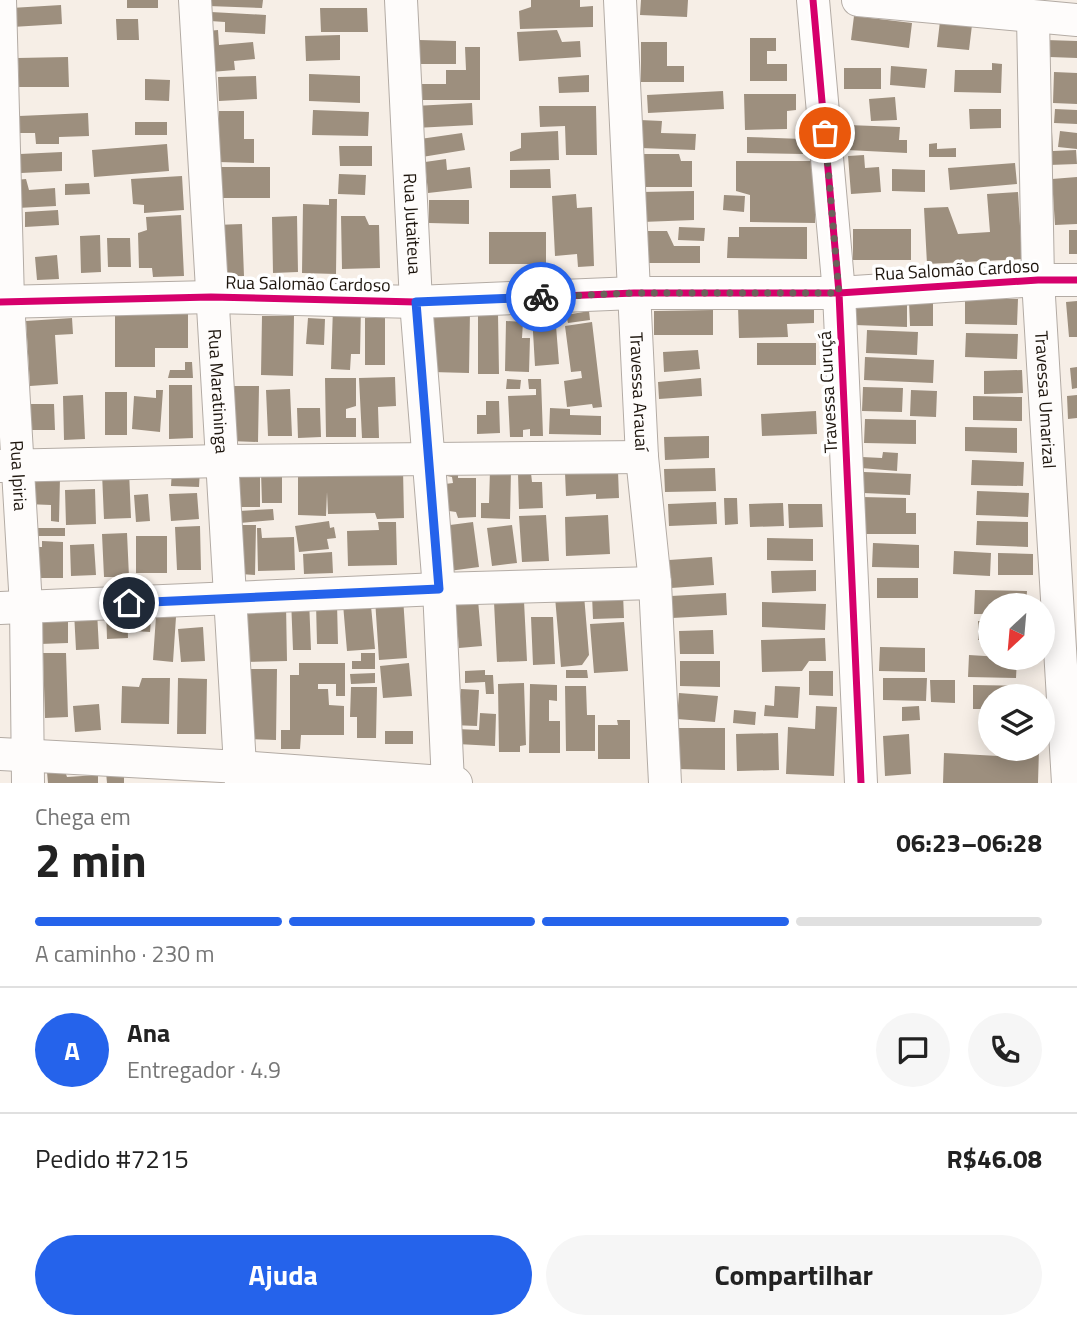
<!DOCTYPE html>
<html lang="pt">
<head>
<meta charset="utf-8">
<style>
  body { margin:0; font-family:"Titillium Web",sans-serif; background:#f6f6f6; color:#222; height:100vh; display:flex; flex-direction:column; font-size:26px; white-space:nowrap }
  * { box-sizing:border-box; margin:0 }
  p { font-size:23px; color:#767676 }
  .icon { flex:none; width:38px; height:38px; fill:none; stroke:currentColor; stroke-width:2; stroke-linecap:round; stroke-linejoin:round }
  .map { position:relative; height:783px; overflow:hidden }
  .sheet { display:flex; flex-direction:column; background:#fff; flex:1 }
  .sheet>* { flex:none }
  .needle { width:46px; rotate:206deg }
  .controls { position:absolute; left:978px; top:593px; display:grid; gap:14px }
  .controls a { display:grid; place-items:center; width:77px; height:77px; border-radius:50%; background:#fff; box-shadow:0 4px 18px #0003; font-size:35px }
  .pin { position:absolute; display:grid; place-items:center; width:60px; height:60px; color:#fff; margin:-30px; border:4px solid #fff; border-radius:50%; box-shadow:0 2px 7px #0007 }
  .courier { position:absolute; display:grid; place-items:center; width:70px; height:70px; margin:-35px; border:5px solid #2563eb; border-radius:50%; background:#fff; color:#222; box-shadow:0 2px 9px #0007 }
  .headline em { font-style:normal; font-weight:700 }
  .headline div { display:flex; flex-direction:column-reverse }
  .headline { display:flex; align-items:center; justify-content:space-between; height:119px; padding:0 35px }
  h1 { font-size:46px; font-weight:700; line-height:52px }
  .bar { display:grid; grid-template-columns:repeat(4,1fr); gap:10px 7px; align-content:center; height:84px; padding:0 35px }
  .bar i { height:9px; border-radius:5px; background:#e0e0e0 }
  .bar .current { background:#2563eb }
  .bar p { grid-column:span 4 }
  .line { display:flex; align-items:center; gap:18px; padding:0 35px; border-top:2px solid #e0e0e0 }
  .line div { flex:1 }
  .round { display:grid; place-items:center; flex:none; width:74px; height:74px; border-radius:37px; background:#f6f6f6 }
  .primary-button { display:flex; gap:14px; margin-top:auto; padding:14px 35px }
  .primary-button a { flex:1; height:80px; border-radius:42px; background:#2563eb; color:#fff; font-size:28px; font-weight:700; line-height:80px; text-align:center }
  .primary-button a+a { background:#f6f6f6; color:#222 }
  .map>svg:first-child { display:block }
</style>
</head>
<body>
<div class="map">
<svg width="1077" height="783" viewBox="0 0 1077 783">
  <rect width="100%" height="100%" fill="#f6eee6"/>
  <path fill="#9d8f7e" d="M127,0H158V8H127Z
    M208,0H263L262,8L208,6Z
    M531,0H580V7L593,6V27L520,29L519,11L531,7Z
    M641,0H688L687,17L640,15Z
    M61,5L62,24L12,27L11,8Z
    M320,8H367L368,32H321Z
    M211,12L266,15L265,34L225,32V22L210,21Z
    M854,16L912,23L909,48L851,40Z
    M116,19H138L139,40H117Z
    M940,21L972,25L969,50L937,47Z
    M218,30L219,45L253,42L255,59L234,61L235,70L211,72L207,31Z
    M557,30L562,42L580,41L581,57L519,61L517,32Z
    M340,35V60L306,61L305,36Z
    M750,38H776V51H767V64H787V81H750Z
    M419,40L456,41V64H419Z
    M1046,40L1077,41V58L1050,57Z
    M641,42H667V66H684V82H641Z
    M465,47H480V100H410L409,84H446V70H466Z
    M68,57L69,87H19L18,58Z
    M992,63L1002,64L1001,93L954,92L955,70H992Z
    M891,66L927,69L925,88L890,85Z
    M844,68H881V89H844Z
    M1054,72L1077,73V104L1053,103Z
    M309,74L360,76V103L309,101Z
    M589,75V92L559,93L558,77Z
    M256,76L257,99L219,101L218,77Z
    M145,79L170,80L169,101L145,100Z
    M723,91L724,109L648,113L647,95Z
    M744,94H796V110L787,111V129L745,130Z
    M895,97L897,120L871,121L869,99Z
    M472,103L473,125L415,128L414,106Z
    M539,106H596L597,155H566L565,126L540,127Z
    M969,109H1001V128L970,129Z
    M1055,109L1077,110V124L1054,123Z
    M313,110L369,112L368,136L312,135Z
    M219,111H244V139H254V163L218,162Z
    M88,113L89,136L59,137V144H36L35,133H20L19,116Z
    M640,120L662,121L661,133L696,134L695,150L640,148Z
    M135,122H167V135H135Z
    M848,125L900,127L899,140H907V153L847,150Z
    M1047,130L1052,132L1053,151L1076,150L1077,164L1049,165Z
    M558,131L559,160L510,161V152L521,148V133Z
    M1060,131L1077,133V149L1058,147Z
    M462,133L465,150L422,157L420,139Z
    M747,137L803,139V154L747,153Z
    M937,143V149L956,148V157H929V144Z
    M167,144L169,171L94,177L92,150Z
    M339,146H372V166H340Z
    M62,152V171L21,173L20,154Z
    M640,154H679L681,161H692V187H641Z
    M864,155L865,168L879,167L881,192L851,194L848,156Z
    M446,159L447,170L470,167L472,188L428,193L425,162Z
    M736,161H815V223L750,222V195L736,191Z
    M1015,163L1017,184L950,190L948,168Z
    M215,167H270V198H216Z
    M550,169L551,188H510V170Z
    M892,169L925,170V192L892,191Z
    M339,174L366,175L365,195L338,194Z
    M182,176L184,210L144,213V205L133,204L131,179Z
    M1077,177V224L1055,225L1052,179Z
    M26,179L29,190L55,188L56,206L17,208L15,180Z
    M89,183L90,194L65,195V184Z
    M694,191V220L642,222L641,192Z
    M1018,192L1022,259L927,264L924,208L948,207L958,234L990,232L987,194Z
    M576,194L577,208L592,207L594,266L578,267L577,254L555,256L552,196Z
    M724,195L745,196L744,212L723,210Z
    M329,199H337L336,274L302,273L303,204L329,205Z
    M429,200H469V224L429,223Z
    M58,210L59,225L25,227V212Z
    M181,215L184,276L153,277L152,268H139L138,233L147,230L146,217Z
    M297,216L298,272L273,273L272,217Z
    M341,216H365L369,225H379L380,268L342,269Z
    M242,224L244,276L218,277L216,225Z
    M679,227L705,228L704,241L678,240Z
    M739,227H807V259L727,258L728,237H739Z
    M853,229H911V260H853Z
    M1069,230H1077V254H1069Z
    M645,231H667L674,246H700V263H646Z
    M489,232H546V264H489Z
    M100,235L101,272L81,273L80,236Z
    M107,238H130L131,267H108Z
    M57,255L59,279L37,280L35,257Z
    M965,299H1018L1017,325L965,324Z
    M855,301L907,302V327L855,325Z
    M909,301H933V326H910Z
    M1077,301V337H1069L1066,302Z
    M814,305V323L787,324L788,337L739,338L738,306Z
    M333,307H361L360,354H351L350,370L331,369Z
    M115,310H188V348H155V367H115Z
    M713,310V335H654V311Z
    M432,311H470L469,373L432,372Z
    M589,311L590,320L568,323L566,315Z
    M555,313L559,364L535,366L532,315Z
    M478,314H498L499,374H478Z
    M262,316H294L293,376L261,375Z
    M72,318L73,334L55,335L58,384L30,386L26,321Z
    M308,318L325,319L324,345L306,344Z
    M365,318H385V365H365Z
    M506,321L523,322L522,338H530L529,372L505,371Z
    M592,322L602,407L593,408L592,404L567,407L564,381L582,378L581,371L571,372L565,326Z
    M867,330L918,332L917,355L866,353Z
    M966,333L1018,334L1017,359L965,357Z
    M757,343H816V365H757Z
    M698,350L700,369L664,372L663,352Z
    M865,357L934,360L933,383L864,380Z
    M185,362H192L193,378H168L170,370H185Z
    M1077,367V388L1072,389L1070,368Z
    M1022,370L1023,393L984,394V371Z
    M395,377L396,406L378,407L379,438H362L359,378Z
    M325,378H356V406L346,409V418H356V437H326Z
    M701,378L702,396L659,399L658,382Z
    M507,379L521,380L520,389H506Z
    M528,379H541L543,436H530V429L523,430V437H510L508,396L536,395V389H529Z
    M169,385H192L193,438L169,439Z
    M231,386H259L258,442L230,441Z
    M863,387L903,388L902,412L862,411Z
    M290,389L292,436H268L266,390Z
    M156,390H163L160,432L132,429L134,396L156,398Z
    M911,390L937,391L936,417L910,416Z
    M105,392H127V435H105Z
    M83,395L85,439L64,440L63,396Z
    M1077,395V418L1068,419L1067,396Z
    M973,396L1022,397V421L973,420Z
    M486,401H499L500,433L477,434V415H486Z
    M26,404H54L55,430H27Z
    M297,408H320L321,437L298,438Z
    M550,408L570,409V415L601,416V435L549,434Z
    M816,411L817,434L762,436L761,414Z
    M865,419L916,420V444L864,443Z
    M965,427L1017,428V453L965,451Z
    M709,436V458L665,460L664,437Z
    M883,452L898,453L897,471L861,468L862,457L882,458Z
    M972,460L1024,462L1023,486L971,485Z
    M715,468L716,491L665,492L664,469Z
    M172,469H200L199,487L171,486Z
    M403,469L404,518L377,519L375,513L328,514L327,492L326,516L298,515V470Z
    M490,470H511L510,519L481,518V503H489Z
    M129,471L131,518L104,519L102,473Z
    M447,471H458V478H476V517L458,518L456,512L449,511L445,484L453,483L452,477L447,476Z
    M618,471L619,498L596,499V494L566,496L565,473Z
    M261,472H282V503H262Z
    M864,472L911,474L910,495L863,493Z
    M236,473H260V507H236Z
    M518,473H531L532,482H542L543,508L519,509Z
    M26,476L60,477L59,522L51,521V505L26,504Z
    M95,489L96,524L66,525L65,490Z
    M977,491L1029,493L1028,517L976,515Z
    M197,493L199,519L171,521L169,494Z
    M148,494L150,521L136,522L134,495Z
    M861,497L906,498V513H916V534H860Z
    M724,498H737L738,524L725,525Z
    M716,502L717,524L669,526L668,504Z
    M783,503L784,526L750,527L749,504Z
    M788,504H822L823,527L789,528Z
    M273,509L274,520L240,523L239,511Z
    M546,515L549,561L522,562L519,516Z
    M608,515L610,554L566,556L565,517Z
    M449,517L450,525L473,522L479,567L449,571Z
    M329,521L330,528L334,527L336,538L327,539L329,549L299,552L295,526Z
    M977,521L1028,522V547L976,545Z
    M378,522H396L397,565L348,566L347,531L379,530Z
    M235,525H256L255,575L240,574Z
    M512,525L517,563L492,566L487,528Z
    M200,526L201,570H177L175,527Z
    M34,528H65V536H35Z
    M257,528H261L262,538L294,537L295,570L258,571Z
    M127,533L129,577H104L102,534Z
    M136,536H167V573H136Z
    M767,538L813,539V561L767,560Z
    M42,541L63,542V578H32L33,547H42Z
    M873,543L919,545V568L872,567Z
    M94,544L96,575L71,576L70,545Z
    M954,551L991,553L990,576L953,574Z
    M332,552L333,573L304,574L303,554Z
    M998,553L1033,554V575H998Z
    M712,557L714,585L671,588L669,560Z
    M816,570V591L772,593L771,571Z
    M877,578H918V598H877Z
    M975,590L1027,591L1026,606H990V614H974Z
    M726,593L727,615L672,618L671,596Z
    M623,594L624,618L593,619L592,595Z
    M370,595L375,649L347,651L343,604Z
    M584,595L589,655L582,665L561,667L555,597Z
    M403,597L407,658L379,660L375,599Z
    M291,599H309L311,650H293Z
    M478,600L482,646L459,648L455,602Z
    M524,601L527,661L497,662L494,602Z
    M762,602L826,604L825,630L762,627Z
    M316,603H337L338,644H317Z
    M286,604L287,661L239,662L237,605Z
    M106,606H127L128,638L107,639Z
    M136,608L152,609L150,632L135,631Z
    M97,611L99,649L76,650L74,612Z
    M68,612V643L40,644L39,613Z
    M156,616L176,617L173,662L153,660Z
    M531,617H553L555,664L533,665Z
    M978,621H990V640H978Z
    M624,622L628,671L594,673L590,624Z
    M203,627L205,661L181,662L178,629Z
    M713,630L714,654H680L679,631Z
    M825,638L826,661H809L802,671L762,672L761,640Z
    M880,647L925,648V672L879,671Z
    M43,653H66L68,717L45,718Z
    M361,653H375V669H352V661H361Z
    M969,655L1017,658L1016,678L968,677Z
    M680,661H720V687L680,686Z
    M299,663H345V696H336V684H318V689H328L329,705L344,706V735H301L300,749H281V730H290V675H299Z
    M409,663L412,696L383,698L380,666Z
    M249,669H277L276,740L248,739Z
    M485,670V675H493L494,694H486L485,682L465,683V671Z
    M566,670H587L588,678H566Z
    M809,671H833V696L809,695Z
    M375,673V683L351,684L350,674Z
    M142,678H170L169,724L121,723L122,686L139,687Z
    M178,678L207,679L206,734H177Z
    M883,678H927L926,701L883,700Z
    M930,680H955V703L931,702Z
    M524,683L526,745L520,746V752H499L498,684Z
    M530,684L557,685V701L549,700V721H560V753H529Z
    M973,685L1025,686V696H990V709H973Z
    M565,686H586L587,715H595V751H566Z
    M775,686L800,687L798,718L764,716L765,705L774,706Z
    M351,687H377L376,738H357V717H350Z
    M461,689L479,690L477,726L452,725L460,709Z
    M679,693L718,696L715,722L677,719Z
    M99,704L101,730L75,732L73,706Z
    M816,706L837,707L834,776L786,774L788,727L815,729Z
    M919,706L920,720L902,721V707Z
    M734,710L756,712L755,725L733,723Z
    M480,713L496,714L495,746L457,744V729L479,730Z
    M617,720H630V759H598V725H618Z
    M675,728H725V770L675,769Z
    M385,731H413V744H385Z
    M778,733L779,770L737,771L736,734Z
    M909,734L911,774L885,776L883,736Z
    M998,749H1039L1038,783H943L944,753L998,756Z
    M65,771L67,777L98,775V783H48L47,772Z
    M106,772H124V783H107Z"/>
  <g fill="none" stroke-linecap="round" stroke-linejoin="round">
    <g stroke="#b3aba4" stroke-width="34">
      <g id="minor">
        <path id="s1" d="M0,0L8,301L26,606L28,783"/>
        <path id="s2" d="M195,0L241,783"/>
        <path id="s3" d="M401,0L416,302L439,589L448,783"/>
        <path id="s4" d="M620,0L642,457L655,583L665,783"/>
        <path d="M813,0L839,293L861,783"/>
        <path d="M858,0L1077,20"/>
        <path id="s5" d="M1033,17L1038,280L1068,783"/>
        <path d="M0,302L211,297L416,302L634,293H839L1038,280H1077"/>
        <path d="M0,466L222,461L642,457"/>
        <path d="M0,608L439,589L655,583"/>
        <path d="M0,754L240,767L456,783"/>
      </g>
    </g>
    <use href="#minor" stroke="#fefcfb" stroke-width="32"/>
    <g stroke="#fff" stroke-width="11">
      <path id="cycleway" d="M813,0L839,293L861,783
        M0,302L211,297L416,302L634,293H839L1038,280H1077"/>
    </g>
    <use href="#cycleway" stroke="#d6006c" stroke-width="7"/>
  </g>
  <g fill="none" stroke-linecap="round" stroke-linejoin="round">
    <path stroke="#6a625a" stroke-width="7" stroke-dasharray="0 12.6" d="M541,297L634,293H839L825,133"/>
    <path stroke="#2563eb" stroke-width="9" d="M129,603L439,589L416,302L541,297"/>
  </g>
  <g text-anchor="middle" stroke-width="7" stroke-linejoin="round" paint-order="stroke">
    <g font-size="18" fill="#1e160e" stroke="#fff">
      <text dy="6" stroke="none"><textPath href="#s3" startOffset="224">Rua Jutaiteua</textPath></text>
      <text transform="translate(957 270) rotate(-3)" y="6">Rua Salomão Cardoso</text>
      <text transform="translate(308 284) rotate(1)" y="6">Rua Salomão Cardoso</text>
      <text dy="6" stroke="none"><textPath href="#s2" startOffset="392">Rua Maratininga</textPath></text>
      <text dy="6" stroke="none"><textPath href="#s4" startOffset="392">Travessa Arauaí</textPath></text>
      <text transform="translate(828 392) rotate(-93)" y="6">Travessa Curuçá</text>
      <text dy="6" stroke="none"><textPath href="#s5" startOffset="383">Travessa Umarizal</textPath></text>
      <text dy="6" stroke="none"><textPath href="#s1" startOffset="476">Rua Ipiria</textPath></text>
    </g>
  </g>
</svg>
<div class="controls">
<a><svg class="needle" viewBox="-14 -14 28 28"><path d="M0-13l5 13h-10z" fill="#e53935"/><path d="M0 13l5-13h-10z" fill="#767676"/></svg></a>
<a><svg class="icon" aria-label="layers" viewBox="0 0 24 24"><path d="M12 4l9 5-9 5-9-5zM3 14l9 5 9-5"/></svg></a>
</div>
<div class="pin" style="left:825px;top:133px;background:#ea580c"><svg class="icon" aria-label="bag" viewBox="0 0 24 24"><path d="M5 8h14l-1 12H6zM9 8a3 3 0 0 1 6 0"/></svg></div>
<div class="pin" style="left:129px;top:603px;background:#1f2937"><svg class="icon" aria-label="home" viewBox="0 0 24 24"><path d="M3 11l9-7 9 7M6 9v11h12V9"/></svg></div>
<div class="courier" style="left:541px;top:297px"><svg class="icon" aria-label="bike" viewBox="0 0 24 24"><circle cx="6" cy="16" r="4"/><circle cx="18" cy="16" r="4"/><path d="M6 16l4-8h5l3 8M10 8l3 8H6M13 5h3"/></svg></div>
</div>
<section class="sheet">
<div class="headline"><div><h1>2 min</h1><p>Chega em</p></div><em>06:23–06:28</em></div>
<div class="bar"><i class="current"></i><i class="current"></i><i class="current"></i><i></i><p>A caminho · 230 m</p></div>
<div class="line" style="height:126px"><b class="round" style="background:#2563eb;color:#fff">A</b><div><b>Ana</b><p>Entregador · 4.9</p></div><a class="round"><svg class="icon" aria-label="chat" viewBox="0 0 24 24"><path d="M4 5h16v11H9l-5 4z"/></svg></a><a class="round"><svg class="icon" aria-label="phone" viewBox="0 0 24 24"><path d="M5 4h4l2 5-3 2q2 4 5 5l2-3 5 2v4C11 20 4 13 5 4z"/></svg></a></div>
<div class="line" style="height:91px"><div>Pedido #7215</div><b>R$46.08</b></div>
<div class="primary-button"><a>Ajuda</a><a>Compartilhar</a></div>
</section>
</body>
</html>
